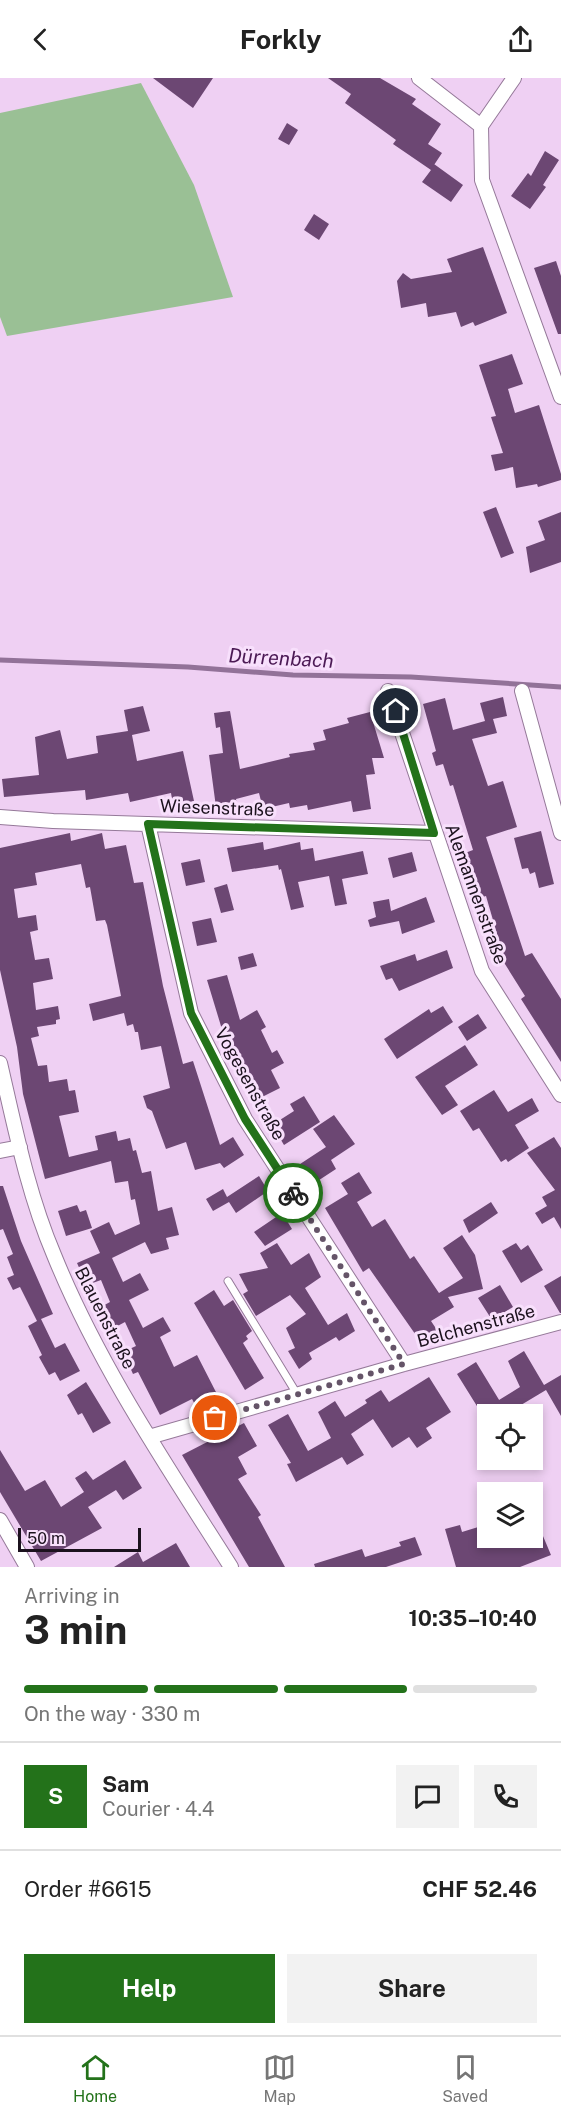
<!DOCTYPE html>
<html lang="en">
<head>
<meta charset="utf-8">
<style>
  body { margin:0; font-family:"Public Sans",sans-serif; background:#f2f2f2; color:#222; height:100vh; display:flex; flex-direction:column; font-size:22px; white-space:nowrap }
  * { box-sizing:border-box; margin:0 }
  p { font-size:20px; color:#767676 }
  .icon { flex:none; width:33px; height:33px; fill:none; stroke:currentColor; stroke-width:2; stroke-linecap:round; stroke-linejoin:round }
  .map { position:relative; height:1489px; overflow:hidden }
  .drawer { display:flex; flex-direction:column; background:#fff; flex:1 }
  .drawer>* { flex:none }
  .buttons { position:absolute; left:477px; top:1326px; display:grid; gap:12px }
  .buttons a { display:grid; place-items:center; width:66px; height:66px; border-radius:0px; background:#fff; box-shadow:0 3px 9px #0003; font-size:30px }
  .scale { position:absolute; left:18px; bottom:15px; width:123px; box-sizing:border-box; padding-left:6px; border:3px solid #1b111d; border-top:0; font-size:16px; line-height:21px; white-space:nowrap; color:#1b111d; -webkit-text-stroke:4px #f8e0fc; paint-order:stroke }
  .pin { position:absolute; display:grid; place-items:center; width:51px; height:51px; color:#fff; margin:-26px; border:3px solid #fff; border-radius:50%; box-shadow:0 2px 6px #0007 }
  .courier { position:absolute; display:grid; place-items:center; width:60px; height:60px; margin:-30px; border:4px solid #23721a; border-radius:50%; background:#fff; color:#222; box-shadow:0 2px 8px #0007 }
  .headline em { font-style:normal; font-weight:700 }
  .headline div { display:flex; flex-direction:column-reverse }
  .headline { display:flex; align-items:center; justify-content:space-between; height:102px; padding:0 24px }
  h1 { font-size:39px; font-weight:700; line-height:45px }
  .bar { display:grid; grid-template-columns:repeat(4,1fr); gap:9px 6px; align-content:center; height:72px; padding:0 24px }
  .bar i { height:8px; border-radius:4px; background:#e0e0e0 }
  .bar .active { background:#23721a }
  .bar p { grid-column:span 4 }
  .line { display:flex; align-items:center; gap:15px; padding:0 24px; border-top:2px solid #e0e0e0 }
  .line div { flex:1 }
  .round { display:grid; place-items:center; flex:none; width:63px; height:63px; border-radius:0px; background:#f2f2f2 }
  .primary-button { display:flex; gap:12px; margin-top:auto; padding:12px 24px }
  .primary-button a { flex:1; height:69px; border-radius:0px; background:#23721a; color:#fff; font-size:24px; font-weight:700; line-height:69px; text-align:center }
  .primary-button a+a { background:#f2f2f2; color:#222 }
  header { display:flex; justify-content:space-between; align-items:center; height:78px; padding:0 24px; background:#fff; font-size:27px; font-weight:700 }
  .dock { display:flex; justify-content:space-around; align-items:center; height:84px; border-top:2px solid #e0e0e0; background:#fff; font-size:16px; color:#767676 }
  .dock a { display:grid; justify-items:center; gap:3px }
  .dock .active { color:#23721a }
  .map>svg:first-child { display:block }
</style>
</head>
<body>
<header><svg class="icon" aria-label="back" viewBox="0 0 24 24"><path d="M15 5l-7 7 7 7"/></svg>Forkly<svg class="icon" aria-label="share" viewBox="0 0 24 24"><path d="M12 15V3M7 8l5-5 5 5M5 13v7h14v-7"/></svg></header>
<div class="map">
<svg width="561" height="1489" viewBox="0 0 561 1489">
  <rect width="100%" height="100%" fill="#efd0f3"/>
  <path fill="#9ac095" d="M141,5L194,107L233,219L7,258L0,239V35Z"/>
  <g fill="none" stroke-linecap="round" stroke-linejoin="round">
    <path stroke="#927298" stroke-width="5" d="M0,582L188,589L293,597L411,599L561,609"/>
  </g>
  <path fill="#6c4773" d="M153,0H213L193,30Z
    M328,0H380L416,21L412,26L441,46L428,66L442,75L432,90L434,86L463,107L451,124L422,104L431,92L393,66L396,62L345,25L351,16Z
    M287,45L298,52L289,67L278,61Z
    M545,73L559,82L543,107L546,109L530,131L511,118L528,95L531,98Z
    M314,136L329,146L319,162L304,152Z
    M483,169L507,235L475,248L473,244L461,249L456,234L428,239L426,225L401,230L397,203L403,195L411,201L452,194L447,181Z
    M556,183L561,198V256H558L534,190Z
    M512,276L523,306L508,311L515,335L539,327L561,396V402L538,409L537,406L516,410L513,389L495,393L491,377L503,375L491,339L496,338L479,287Z
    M496,429L514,475L501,480L483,434Z
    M561,434V484L530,495L526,469L545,462L538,443Z
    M503,619L507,638L493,641L497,655L472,661L488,708L503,703L517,749L486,759L525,878L532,875L561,921V984L521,921L525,918L498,875L496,868L500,866L486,818L479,820L476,812L473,813L463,783L467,782L465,775L473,772L453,707L450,708L443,686L436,688L432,675L436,673L423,626L445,620L453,652L485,643L480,625Z
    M143,628L150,653L132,657L137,683L183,673L194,723L173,727L171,715L130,724L128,715L86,722L85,712L4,719L2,701L39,697L35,659L60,652L67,681L98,675L96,658L128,653L124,632Z
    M230,633L240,691L290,679L289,676L315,672L313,665L326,662L323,652L349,645L347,640L370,634L384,680H372L375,696L366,697L371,731L353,734L351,723L308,732L307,727L290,730L289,725L263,731L259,715L236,721L237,726L216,729L209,677L223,675L220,649L216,650L214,635Z
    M541,753L554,806L539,810L535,794L530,796L528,790L522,791L514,760Z
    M70,755L71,763L102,755L105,771L126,767L134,805L143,804L163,908L183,986L193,983L220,1067L233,1059L244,1077L224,1090L220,1085L195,1092L186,1064L166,1071L152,1033L147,1030L143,1018L170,1010L161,968L141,972L138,954H135L133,946L127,948L124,935L93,943L89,926L121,918L107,847L105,842L96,843L90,809L86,810L81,786L35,795L37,807L14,811L18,840L36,837L38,852L30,854L35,882L49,880L53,901L33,905L36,932L58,928L60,941L56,942V946L37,949L39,958L31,960L38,988L47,987L49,1004L67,1001L69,1013L75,1012L79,1034L59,1038L69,1079L98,1072L95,1058L116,1053L118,1063L130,1060L133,1073L136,1072L142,1095L151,1093L158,1133L172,1129L179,1157L166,1160L169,1171L151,1176L145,1164L112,1180L123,1204L140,1195L149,1212L129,1222L143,1250L163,1239L171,1253L160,1259L174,1289L197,1277L219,1320L198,1332L192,1321L160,1337L138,1294L133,1296L123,1274L136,1268L125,1244L110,1252L99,1230L110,1224L101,1202L87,1207L77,1185L100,1175L90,1153L109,1144L115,1157L140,1146L135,1121L131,1122L128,1103L115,1105L111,1083L45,1101L23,1016L17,969L0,892V770Z
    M263,764L264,772L300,764L301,772L313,770L315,783L363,773L368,796L342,801L347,826L335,828L329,798L298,804L304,829L291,832L281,791L279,792L278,787L232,794L227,770Z
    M412,774L417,793L393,800L388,780Z
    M200,781L205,804L186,808L181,785Z
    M227,806L234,832L221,835L214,810Z
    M426,819L435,844L402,856L399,843L370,849L368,842L376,839L373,824L389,821L391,833Z
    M211,840L217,864L197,868L192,844Z
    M447,872L453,890L399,913L392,900L386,902L380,888L415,876L417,883Z
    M253,875L257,888L241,892L238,879Z
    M227,897L240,942L257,932L266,949L261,952L272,975L277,972L284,985L271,992L280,1010L256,1022L224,958L207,902Z
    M443,928L453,944L397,981L384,961L429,931L431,935Z
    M478,936L487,950L467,963L458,949Z
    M465,967L478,987L445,1008L458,1027L442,1037L415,999Z
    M494,1012L508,1034L532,1020L539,1033L515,1047L529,1070L508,1084L506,1081L501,1084L479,1050L473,1053L460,1033Z
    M304,1018L320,1044L284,1067L272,1047L294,1033L290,1026Z
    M334,1037L355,1066L331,1082L336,1091L310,1108L297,1088L326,1069L313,1051Z
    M554,1059L561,1070V1151L554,1139L542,1146L535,1135L547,1128L542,1119L555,1112L527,1075Z
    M359,1094L372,1115L357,1124L372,1149L385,1141L410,1181L414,1178L439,1215L463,1200L443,1170L462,1157L475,1177L483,1211L448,1219L454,1229L431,1243L437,1252L420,1263L369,1190L363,1194L325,1130L348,1116L341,1105Z
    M259,1098L268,1113L236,1135L229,1124L213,1133L206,1121L223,1111L227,1119Z
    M0,1108H3L21,1163L53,1236L41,1241L55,1270L65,1265L80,1293L60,1303L55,1294L49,1297L39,1279L42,1277L28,1248L37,1243L20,1209L13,1212L7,1200L14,1197L7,1179L13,1176L3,1151L0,1152Z
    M491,1124L498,1135L469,1155L463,1142Z
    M77,1127L80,1134L86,1132L92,1150L66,1158L58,1133Z
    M282,1135L292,1151L265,1168L254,1154Z
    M277,1165L291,1187L309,1175L321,1199L305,1210L328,1247L347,1235L355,1253L339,1263L336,1259L309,1275L312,1281L299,1291L288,1273L295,1270L286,1250L306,1236L290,1217L256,1238L243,1216L248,1213L239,1196L268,1190L260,1175Z
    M516,1165L521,1172L528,1167L543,1192L521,1205L502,1173Z
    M561,1198V1235H560L544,1208Z
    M500,1207L513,1229L492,1242L478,1220Z
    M214,1212L224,1228L233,1222L252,1253L246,1258L248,1261L243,1265L264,1300L245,1312L194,1225Z
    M524,1273L544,1307L561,1297V1338L546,1312L521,1327L523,1330L513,1336H508L499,1322L520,1309L508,1283Z
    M476,1284L504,1330L488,1336L485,1341L457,1296Z
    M429,1299L451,1334L426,1350L432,1360L417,1370L409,1359L392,1370L373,1341L351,1356L364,1377L347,1387L342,1379L296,1404L287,1386L291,1385L268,1347L288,1336L308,1373L331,1360L318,1334L335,1323L345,1339L367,1325L365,1322L381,1312L389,1324Z
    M86,1304L111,1345L93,1355L82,1335L78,1337L67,1317Z
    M244,1345L257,1368L238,1379L247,1396L238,1401L261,1437L258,1439L285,1489H249L182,1377Z
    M0,1372L25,1413L45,1402L61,1429L84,1414L75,1400L86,1393L93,1402L125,1382L142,1410L123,1422L116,1412L88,1429L102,1450L41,1483L0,1414Z
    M532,1432L551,1477L520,1489H456L445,1451L460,1447L462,1454L488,1446V1460H532Z
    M415,1459L422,1477L386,1489H315L314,1486L362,1471L365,1479L401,1468L399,1464Z
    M176,1465L190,1489H114L138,1474L143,1484Z"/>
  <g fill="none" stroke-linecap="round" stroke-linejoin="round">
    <g stroke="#957999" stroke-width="9">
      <path id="service" d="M228,1203L297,1316"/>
    </g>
    <g stroke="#957999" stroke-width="16">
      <path id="minor" d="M419,0L481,48
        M481,48L482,102L561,319
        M481,48L514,0
        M388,613L482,893L561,1017
        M522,613L561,755
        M0,739L53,743L434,755
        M148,746L191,935L245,1041L404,1286
        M0,985C15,1050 28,1116 54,1177C99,1288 167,1388 231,1489
        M0,1073L20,1069
        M149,1359L404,1286L561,1244
        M0,1442L27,1489"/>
    </g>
    <use href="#service" stroke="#fff" stroke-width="7"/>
    <use href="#minor" stroke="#fff" stroke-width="14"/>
  </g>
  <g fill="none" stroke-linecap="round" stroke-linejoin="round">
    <path stroke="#655468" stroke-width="6" stroke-dasharray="0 10.8" d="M215,1340L404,1286L293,1115"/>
    <path stroke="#23721a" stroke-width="8" d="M293,1115L245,1041L191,935L148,746L434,755L396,633"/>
  </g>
  <g text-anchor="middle" stroke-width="6" stroke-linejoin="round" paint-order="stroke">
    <g font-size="18" fill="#1b111d" stroke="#f8e0fc">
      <text transform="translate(217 730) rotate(2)" y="6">Wiesenstraße</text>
      <text transform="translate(476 816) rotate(70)" y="6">Alemannenstraße</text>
      <text transform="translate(250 1006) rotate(61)" y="6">Vogesenstraße</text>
      <text transform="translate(105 1240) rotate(63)" y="6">Blauenstraße</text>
      <text transform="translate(476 1248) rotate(-15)" y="6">Belchenstraße</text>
    </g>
    <g font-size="20" font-style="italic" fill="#4c1a55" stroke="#f8e0fc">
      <text transform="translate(281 580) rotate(3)" y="7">Dürrenbach</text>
    </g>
  </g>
</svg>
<div class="buttons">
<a><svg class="icon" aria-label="locate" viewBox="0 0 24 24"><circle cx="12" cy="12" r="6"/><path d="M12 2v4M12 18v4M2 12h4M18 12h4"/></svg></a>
<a><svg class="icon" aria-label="layers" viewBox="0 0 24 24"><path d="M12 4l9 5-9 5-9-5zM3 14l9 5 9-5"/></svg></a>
</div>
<div class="scale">50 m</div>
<div class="pin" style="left:215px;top:1340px;background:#ea580c"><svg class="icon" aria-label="bag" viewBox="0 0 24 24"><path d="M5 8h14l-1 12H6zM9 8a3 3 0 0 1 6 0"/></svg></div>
<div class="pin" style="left:396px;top:633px;background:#1f2937"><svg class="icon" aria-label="home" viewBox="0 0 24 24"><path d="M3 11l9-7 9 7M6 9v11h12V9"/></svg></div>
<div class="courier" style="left:293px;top:1115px"><svg class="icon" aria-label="bike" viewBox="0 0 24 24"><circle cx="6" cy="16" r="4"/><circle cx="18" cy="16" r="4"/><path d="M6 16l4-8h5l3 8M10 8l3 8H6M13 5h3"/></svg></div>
</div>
<section class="drawer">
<div class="headline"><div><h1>3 min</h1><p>Arriving in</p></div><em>10:35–10:40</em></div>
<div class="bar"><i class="active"></i><i class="active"></i><i class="active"></i><i></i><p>On the way · 330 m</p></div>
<div class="line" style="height:108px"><b class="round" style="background:#23721a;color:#fff">S</b><div><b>Sam</b><p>Courier · 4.4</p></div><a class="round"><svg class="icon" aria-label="chat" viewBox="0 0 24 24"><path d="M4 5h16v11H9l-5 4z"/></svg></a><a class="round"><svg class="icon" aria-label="phone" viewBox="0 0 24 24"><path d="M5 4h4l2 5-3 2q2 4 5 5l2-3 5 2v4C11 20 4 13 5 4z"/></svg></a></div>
<div class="line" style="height:78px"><div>Order #6615</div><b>CHF 52.46</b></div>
<div class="primary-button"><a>Help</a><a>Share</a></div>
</section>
<nav class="dock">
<a class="active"><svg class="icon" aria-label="home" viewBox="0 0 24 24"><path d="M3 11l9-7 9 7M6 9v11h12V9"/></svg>Home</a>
<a><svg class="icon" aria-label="map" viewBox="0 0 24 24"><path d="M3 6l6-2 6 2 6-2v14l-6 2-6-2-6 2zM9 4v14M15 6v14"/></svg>Map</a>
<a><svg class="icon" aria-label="saved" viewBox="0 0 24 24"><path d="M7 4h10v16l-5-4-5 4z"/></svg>Saved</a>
</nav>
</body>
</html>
